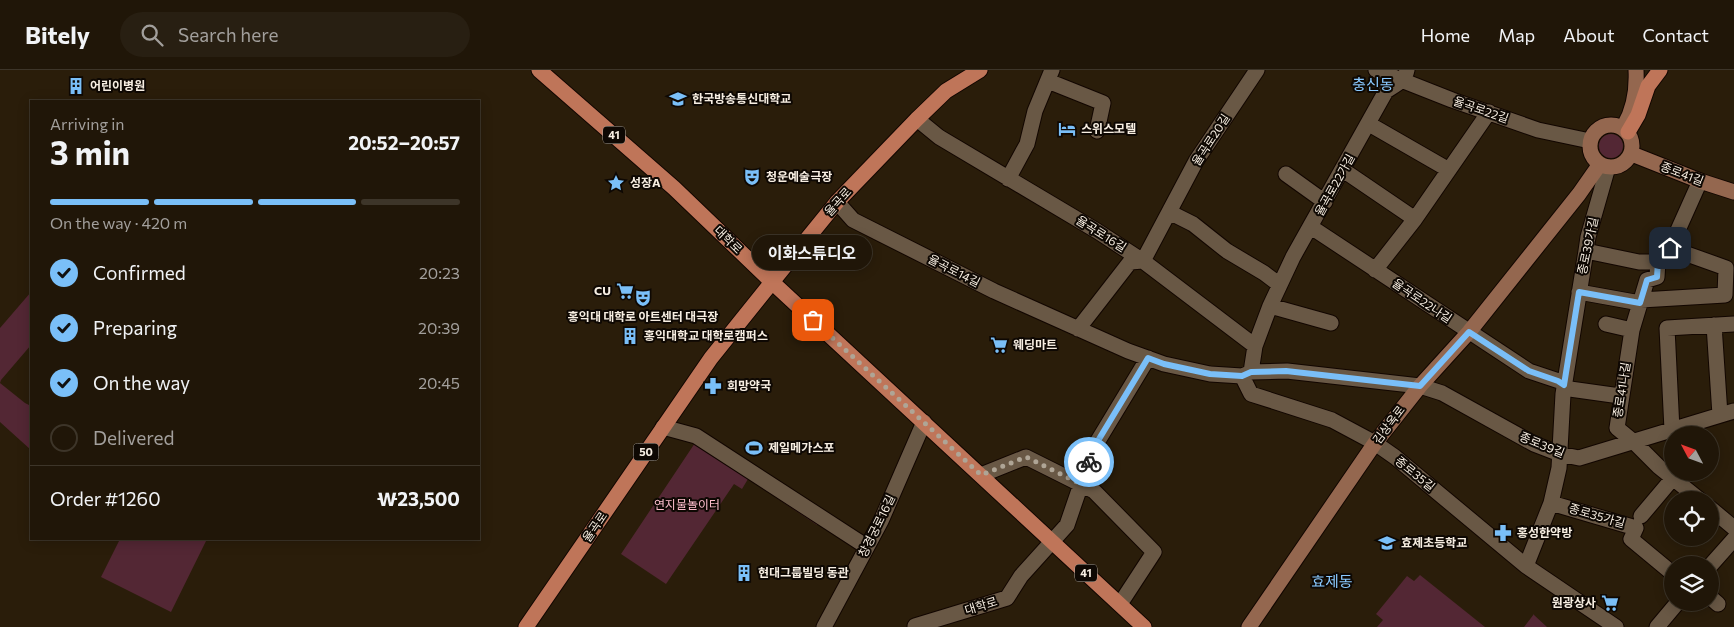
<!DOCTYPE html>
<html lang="en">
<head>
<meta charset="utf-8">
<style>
  body { margin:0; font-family:Commissioner,"Noto Sans KR",sans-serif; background:#281f12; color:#f1f3f6; height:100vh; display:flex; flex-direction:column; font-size:19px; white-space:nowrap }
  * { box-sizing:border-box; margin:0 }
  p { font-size:16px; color:#a29f9c }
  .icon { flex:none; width:28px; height:28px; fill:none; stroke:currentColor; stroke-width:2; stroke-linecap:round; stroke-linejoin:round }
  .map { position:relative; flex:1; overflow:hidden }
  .drawer { position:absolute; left:30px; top:30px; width:450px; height:440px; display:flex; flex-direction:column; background:#201608; border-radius:0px; box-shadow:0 2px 12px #0003,0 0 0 1px #3d3529 }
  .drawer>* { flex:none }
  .needle { width:32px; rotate:311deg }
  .buttons { position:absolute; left:1664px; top:356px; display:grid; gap:10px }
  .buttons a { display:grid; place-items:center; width:55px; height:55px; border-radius:50%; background:#201608; box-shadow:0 2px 12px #0003,0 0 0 1px #3d3529; font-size:25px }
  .pin { position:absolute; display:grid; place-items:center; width:42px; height:42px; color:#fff; margin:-21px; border-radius:10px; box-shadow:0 2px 8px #0006 }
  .courier { position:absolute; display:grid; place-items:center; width:50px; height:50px; margin:-25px; border:4px solid #7abff8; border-radius:50%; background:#fff; color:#222; box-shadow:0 1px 6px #0007 }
  .bubble { position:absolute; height:35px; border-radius:18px; background:#201608; box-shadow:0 2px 12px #0003,0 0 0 1px #3d3529; font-size:16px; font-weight:700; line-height:35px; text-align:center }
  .summary em { font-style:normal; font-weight:700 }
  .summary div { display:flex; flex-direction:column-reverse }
  .summary { display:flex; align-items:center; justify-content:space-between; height:85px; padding:0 20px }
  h1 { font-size:32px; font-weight:700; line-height:38px }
  .bar { display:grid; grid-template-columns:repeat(4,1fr); gap:8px 5px; align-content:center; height:60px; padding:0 20px }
  .bar i { height:6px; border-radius:4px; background:#3d3529 }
  .bar .active { background:#7abff8 }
  .bar p { grid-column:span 4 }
  .line { display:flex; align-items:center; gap:12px; padding:0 20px; border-top:1px solid #3d3529 }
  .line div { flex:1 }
  ol { padding:0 20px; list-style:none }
  li { display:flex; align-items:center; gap:15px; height:55px }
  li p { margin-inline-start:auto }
  li .icon { padding:5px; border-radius:50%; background:#7abff8; color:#111; stroke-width:4 }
  li:last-child { color:#a29f9c }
  li i { width:28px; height:28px; border:2px solid #3d3529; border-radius:50% }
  header { display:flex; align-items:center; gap:30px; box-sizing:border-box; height:70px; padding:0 25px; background:#201608; border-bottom:1px solid #3d3529 }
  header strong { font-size:24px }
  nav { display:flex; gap:28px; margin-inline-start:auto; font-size:18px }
  .search { width:350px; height:45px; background:#281f12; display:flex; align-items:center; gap:12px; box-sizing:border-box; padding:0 18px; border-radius:28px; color:#a29f9c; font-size:19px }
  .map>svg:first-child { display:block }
</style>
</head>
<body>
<header>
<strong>Bitely</strong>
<div class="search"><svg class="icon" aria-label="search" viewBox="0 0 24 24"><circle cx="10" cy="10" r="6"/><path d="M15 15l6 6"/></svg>Search here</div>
<nav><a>Home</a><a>Map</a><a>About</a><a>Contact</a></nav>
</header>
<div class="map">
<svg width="1734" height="557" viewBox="0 0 1734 557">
  <rect width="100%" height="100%" fill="#2a1d0a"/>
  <path fill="#532734" d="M1599 76a12 12 0 1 1 24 0a12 12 0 1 1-24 0Z
    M31,222V275L1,310L0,313L25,333L31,336V380L0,352V258Z
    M697,370L819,451L817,455L748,409L742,419L734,414L666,514L621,484Z
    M120,469H207L171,542L101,507Z
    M1420,505L1485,557H1377L1383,550L1376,544L1407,506L1414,511Z
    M1534,544V545L1547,557H1524Z"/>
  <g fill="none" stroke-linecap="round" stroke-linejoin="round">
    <g stroke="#120600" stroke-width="17">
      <path id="street" d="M1376,0L1452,30L1538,60L1590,71
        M1048,11L1103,33L1097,61
        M917,49L939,67L1097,161L1143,191L1255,276
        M1369,54L1449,100
        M1343,100L1415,149
        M1286,104L1325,132
        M1008,109L1027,74L1035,41L1052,0
        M837,132L853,150L994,221L1128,281L1164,294L1210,304L1242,306L1251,302L1287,301L1420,316L1442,323L1534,374L1560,384L1579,388L1734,341
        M1169,142L1193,154L1227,181L1264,203L1280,215
        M1311,157L1529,301L1559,311L1570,319L1620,326
        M1586,181L1639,192H1658L1670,178L1700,111
        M1658,192L1657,207L1647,210L1632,260L1617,358L1634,372L1659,397L1700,430
        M1375,200L1415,149L1489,42
        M1579,222L1640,233
        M1641,230L1725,225L1726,198L1670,178
        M1270,236L1331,253
        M1606,254L1632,260
        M1714,255L1720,345
        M1078,259L1130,192L1143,191L1196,91L1257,0
        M1251,302L1255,276L1270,236L1293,187L1386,21C1395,15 1405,11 1407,0
        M1242,306L1251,324L1332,350L1375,373L1395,387L1526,496L1616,557
        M663,357L696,366L867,477
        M1672,360L1667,258L1734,254
        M981,405L1026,387L1094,421L1154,482L1120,534
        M1551,433L1636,458L1631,469L1672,503
        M1710,438L1734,458
        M1641,446L1673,408
        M1526,496L1551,433L1559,398L1563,324L1586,181L1588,167L1608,97
        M1710,496L1734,469
        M1710,527L1718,534
        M915,556L1007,528L1021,506L1067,455L1093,379L1148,288
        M824,557L881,451L924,352
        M1657,557L1678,532"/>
    </g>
    <g stroke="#120600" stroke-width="17">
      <path id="secondary" d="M1590 76a21 21 0 1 1 42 0a21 21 0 1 1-42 0Z
        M1624,56C1634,39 1637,20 1636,0
        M1632,84L1700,111L1734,122
        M1249,557L1375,373L1420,316L1469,262L1579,124L1600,94"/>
    </g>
    <g stroke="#120600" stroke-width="17">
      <path id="primary" d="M539,0L674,118L772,212L1144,557
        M1628,62L1638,45L1648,16L1660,0
        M526,557L711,288L772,212L837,132L917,49L946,21L980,0"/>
    </g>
    <use href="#street" stroke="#695845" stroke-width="15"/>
    <use href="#secondary" stroke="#94674f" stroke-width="15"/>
    <use href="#primary" stroke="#bf7559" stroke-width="15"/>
  </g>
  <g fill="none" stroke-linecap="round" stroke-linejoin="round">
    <path stroke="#afa596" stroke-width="5" stroke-dasharray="0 9" d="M813,250L981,405L1026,387L1081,414L1089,392"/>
    <path stroke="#7abff8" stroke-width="6" d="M1089,392L1093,379L1148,288L1164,294L1210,304L1242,306L1251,302L1286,301L1420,316L1469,262L1529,301L1558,311L1564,315L1579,222L1640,233L1647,210L1657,207L1658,192L1670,178"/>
  </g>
  <defs>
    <g id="building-bare" transform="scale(1.35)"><path d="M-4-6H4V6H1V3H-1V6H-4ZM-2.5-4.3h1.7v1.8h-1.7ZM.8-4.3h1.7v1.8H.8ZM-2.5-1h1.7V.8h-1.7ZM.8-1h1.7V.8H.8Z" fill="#7abff8" stroke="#0e0803" stroke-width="2.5" paint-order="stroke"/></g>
    <g id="university-bare" transform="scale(1.35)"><path d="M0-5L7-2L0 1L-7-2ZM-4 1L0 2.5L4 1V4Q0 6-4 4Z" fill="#7abff8" stroke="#0e0803" stroke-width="2.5" paint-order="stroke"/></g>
    <g id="hotel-bare" transform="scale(1.35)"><path d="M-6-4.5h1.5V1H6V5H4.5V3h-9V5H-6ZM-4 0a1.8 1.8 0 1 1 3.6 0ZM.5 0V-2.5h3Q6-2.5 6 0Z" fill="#7abff8" stroke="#0e0803" stroke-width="2.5" paint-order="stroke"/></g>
    <g id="theatre-bare" transform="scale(1.35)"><path d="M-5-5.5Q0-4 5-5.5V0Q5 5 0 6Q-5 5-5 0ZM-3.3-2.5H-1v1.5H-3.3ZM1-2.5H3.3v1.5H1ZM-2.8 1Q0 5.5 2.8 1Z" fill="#7abff8" stroke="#0e0803" stroke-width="2.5" paint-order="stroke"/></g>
    <g id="sight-bare" transform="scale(1.35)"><path d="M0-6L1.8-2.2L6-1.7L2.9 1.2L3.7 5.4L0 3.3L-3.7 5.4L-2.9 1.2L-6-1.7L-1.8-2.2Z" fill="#7abff8" stroke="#0e0803" stroke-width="2.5" paint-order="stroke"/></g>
    <g id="supermarket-bare" transform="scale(1.35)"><path d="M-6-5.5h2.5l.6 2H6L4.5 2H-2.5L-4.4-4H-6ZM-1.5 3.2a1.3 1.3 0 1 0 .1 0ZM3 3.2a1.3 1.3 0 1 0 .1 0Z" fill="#7abff8" stroke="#0e0803" stroke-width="2.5" paint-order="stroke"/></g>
    <g id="pharmacy-bare" transform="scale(1.35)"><path d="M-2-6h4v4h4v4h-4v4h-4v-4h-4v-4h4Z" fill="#7abff8" stroke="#0e0803" stroke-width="2.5" paint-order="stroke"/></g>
    <g id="stadium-bare" transform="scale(1.35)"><path d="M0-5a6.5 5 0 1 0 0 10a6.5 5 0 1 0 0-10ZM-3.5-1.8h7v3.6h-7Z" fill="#7abff8" stroke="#0e0803" stroke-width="2.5" paint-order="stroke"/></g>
    <g id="school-bare" transform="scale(1.35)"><path d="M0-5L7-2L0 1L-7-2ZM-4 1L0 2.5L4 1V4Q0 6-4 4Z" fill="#7abff8" stroke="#0e0803" stroke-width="2.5" paint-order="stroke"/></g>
  </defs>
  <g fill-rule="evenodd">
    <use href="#building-bare" x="76" y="16"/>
    <use href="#university-bare" x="678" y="29"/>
    <use href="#hotel-bare" x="1067" y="59"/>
    <use href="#theatre-bare" x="752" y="107"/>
    <use href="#sight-bare" x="616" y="113"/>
    <use href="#supermarket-bare" x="625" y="221"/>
    <use href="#theatre-bare" x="643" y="228"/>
    <use href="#building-bare" x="630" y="266"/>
    <use href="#supermarket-bare" x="999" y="275"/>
    <use href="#pharmacy-bare" x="713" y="316"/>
    <use href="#stadium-bare" x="754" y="378"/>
    <use href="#pharmacy-bare" x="1503" y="463"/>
    <use href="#school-bare" x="1387" y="473"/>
    <use href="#building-bare" x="744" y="503"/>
    <use href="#supermarket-bare" x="1610" y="533"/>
  </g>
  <g text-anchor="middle" stroke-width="4" stroke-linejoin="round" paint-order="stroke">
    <g fill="#0e0803" stroke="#b1a99f" stroke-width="1">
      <rect x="603" y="56.5" width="22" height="17" rx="4"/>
      <rect x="633.5" y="373.5" width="25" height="17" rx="4"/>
      <rect x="1075" y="494.5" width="22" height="17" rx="4"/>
    </g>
    <g font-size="11" font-weight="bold" fill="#f7eee2">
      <text x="614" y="69">41</text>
      <text x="646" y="386">50</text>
      <text x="1086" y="507">41</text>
    </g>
    <g font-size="12" font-weight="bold" fill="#f7eee2" stroke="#0e0803" text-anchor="start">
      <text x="90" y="20">어린이병원</text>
      <text x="692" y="33">한국방송통신대학교</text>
      <text x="1081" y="63">스위스모텔</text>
      <text x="766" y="111">청운예술극장</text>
      <text x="630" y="117">성장A</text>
      <text x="611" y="225" text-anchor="end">CU</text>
      <text x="643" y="251" text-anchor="middle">홍익대 대학로 아트센터 대극장</text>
      <text x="644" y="270">홍익대학교 대학로캠퍼스</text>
      <text x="1013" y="279">웨딩마트</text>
      <text x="727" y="320">희망약국</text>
      <text x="768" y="382">제일메가스포</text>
      <text x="1517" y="467">홍성한약방</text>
      <text x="1401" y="477">효제초등학교</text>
      <text x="758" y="507">현대그룹빌딩 동관</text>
      <text x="1596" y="537" text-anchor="end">원광상사</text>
    </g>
    <g font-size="12" fill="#f7eee2" stroke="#0e0803">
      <text transform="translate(1481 40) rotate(19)" y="4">율곡로22길</text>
      <text transform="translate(1211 70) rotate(-57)" y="4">율곡로20길</text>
      <text transform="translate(1682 104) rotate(21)" y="4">종로41길</text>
      <text transform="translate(1335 115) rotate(-61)" y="4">율곡로22가길</text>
      <text transform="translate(838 132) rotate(-48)" y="4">율곡로</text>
      <text transform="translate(1101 164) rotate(32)" y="4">율곡로16길</text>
      <text transform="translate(728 170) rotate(44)" y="4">대학로</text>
      <text transform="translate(1588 176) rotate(-78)" y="4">종로39가길</text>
      <text transform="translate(954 201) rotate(27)" y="4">율곡로14길</text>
      <text transform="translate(1422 231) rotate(34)" y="4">율곡로22나길</text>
      <text transform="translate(1622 320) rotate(-81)" y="4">종로41나길</text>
      <text transform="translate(1389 355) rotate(-53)" y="4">김상옥로</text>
      <text transform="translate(1542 375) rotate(22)" y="4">종로39길</text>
      <text transform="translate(1415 404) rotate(39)" y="4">종로35길</text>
      <text transform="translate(1597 446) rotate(16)" y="4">종로35가길</text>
      <text transform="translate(877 456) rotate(-64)" y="4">창경궁로16길</text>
      <text transform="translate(595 457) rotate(-56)" y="4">율곡로</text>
      <text transform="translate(981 536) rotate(-17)" y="4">대학로</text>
    </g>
    <g font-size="12" fill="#febfce" stroke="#0e0803">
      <text x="687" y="439">연지물놀이터</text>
    </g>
    <g font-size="15" fill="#8ac9ff" stroke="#0e0803">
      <text x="1373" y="20">충신동</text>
      <text x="1332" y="517">효제동</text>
    </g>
  </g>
</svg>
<div class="buttons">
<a><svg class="needle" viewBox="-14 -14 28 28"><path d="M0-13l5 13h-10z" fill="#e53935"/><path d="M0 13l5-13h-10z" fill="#a29f9c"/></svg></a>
<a><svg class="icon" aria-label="locate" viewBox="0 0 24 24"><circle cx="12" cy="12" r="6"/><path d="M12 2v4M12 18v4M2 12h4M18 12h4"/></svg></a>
<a><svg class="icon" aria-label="layers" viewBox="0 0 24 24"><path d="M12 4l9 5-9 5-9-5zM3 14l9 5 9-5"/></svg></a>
</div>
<div class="pin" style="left:813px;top:250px;background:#ea580c"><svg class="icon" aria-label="bag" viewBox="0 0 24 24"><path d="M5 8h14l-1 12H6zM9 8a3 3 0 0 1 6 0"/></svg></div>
<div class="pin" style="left:1670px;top:178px;background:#1f2937"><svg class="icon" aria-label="home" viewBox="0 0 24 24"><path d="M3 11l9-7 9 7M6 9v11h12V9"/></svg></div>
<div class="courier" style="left:1089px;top:392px"><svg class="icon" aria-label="bike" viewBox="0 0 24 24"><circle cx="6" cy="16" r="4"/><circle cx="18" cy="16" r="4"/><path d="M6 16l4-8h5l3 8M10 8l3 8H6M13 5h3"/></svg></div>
<div class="bubble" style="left:752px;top:165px;width:120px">이화스튜디오</div>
<section class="drawer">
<div class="summary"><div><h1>3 min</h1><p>Arriving in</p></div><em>20:52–20:57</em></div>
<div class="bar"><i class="active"></i><i class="active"></i><i class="active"></i><i></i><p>On the way · 420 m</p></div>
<ol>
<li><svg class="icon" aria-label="check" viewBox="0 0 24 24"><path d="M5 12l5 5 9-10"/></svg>Confirmed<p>20:23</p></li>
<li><svg class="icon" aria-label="check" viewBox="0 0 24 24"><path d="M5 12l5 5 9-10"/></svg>Preparing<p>20:39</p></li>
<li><svg class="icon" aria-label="check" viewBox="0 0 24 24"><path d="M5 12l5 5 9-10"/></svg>On the way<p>20:45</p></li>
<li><i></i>Delivered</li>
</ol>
<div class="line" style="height:65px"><div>Order #1260</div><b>₩23,500</b></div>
</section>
</div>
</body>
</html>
